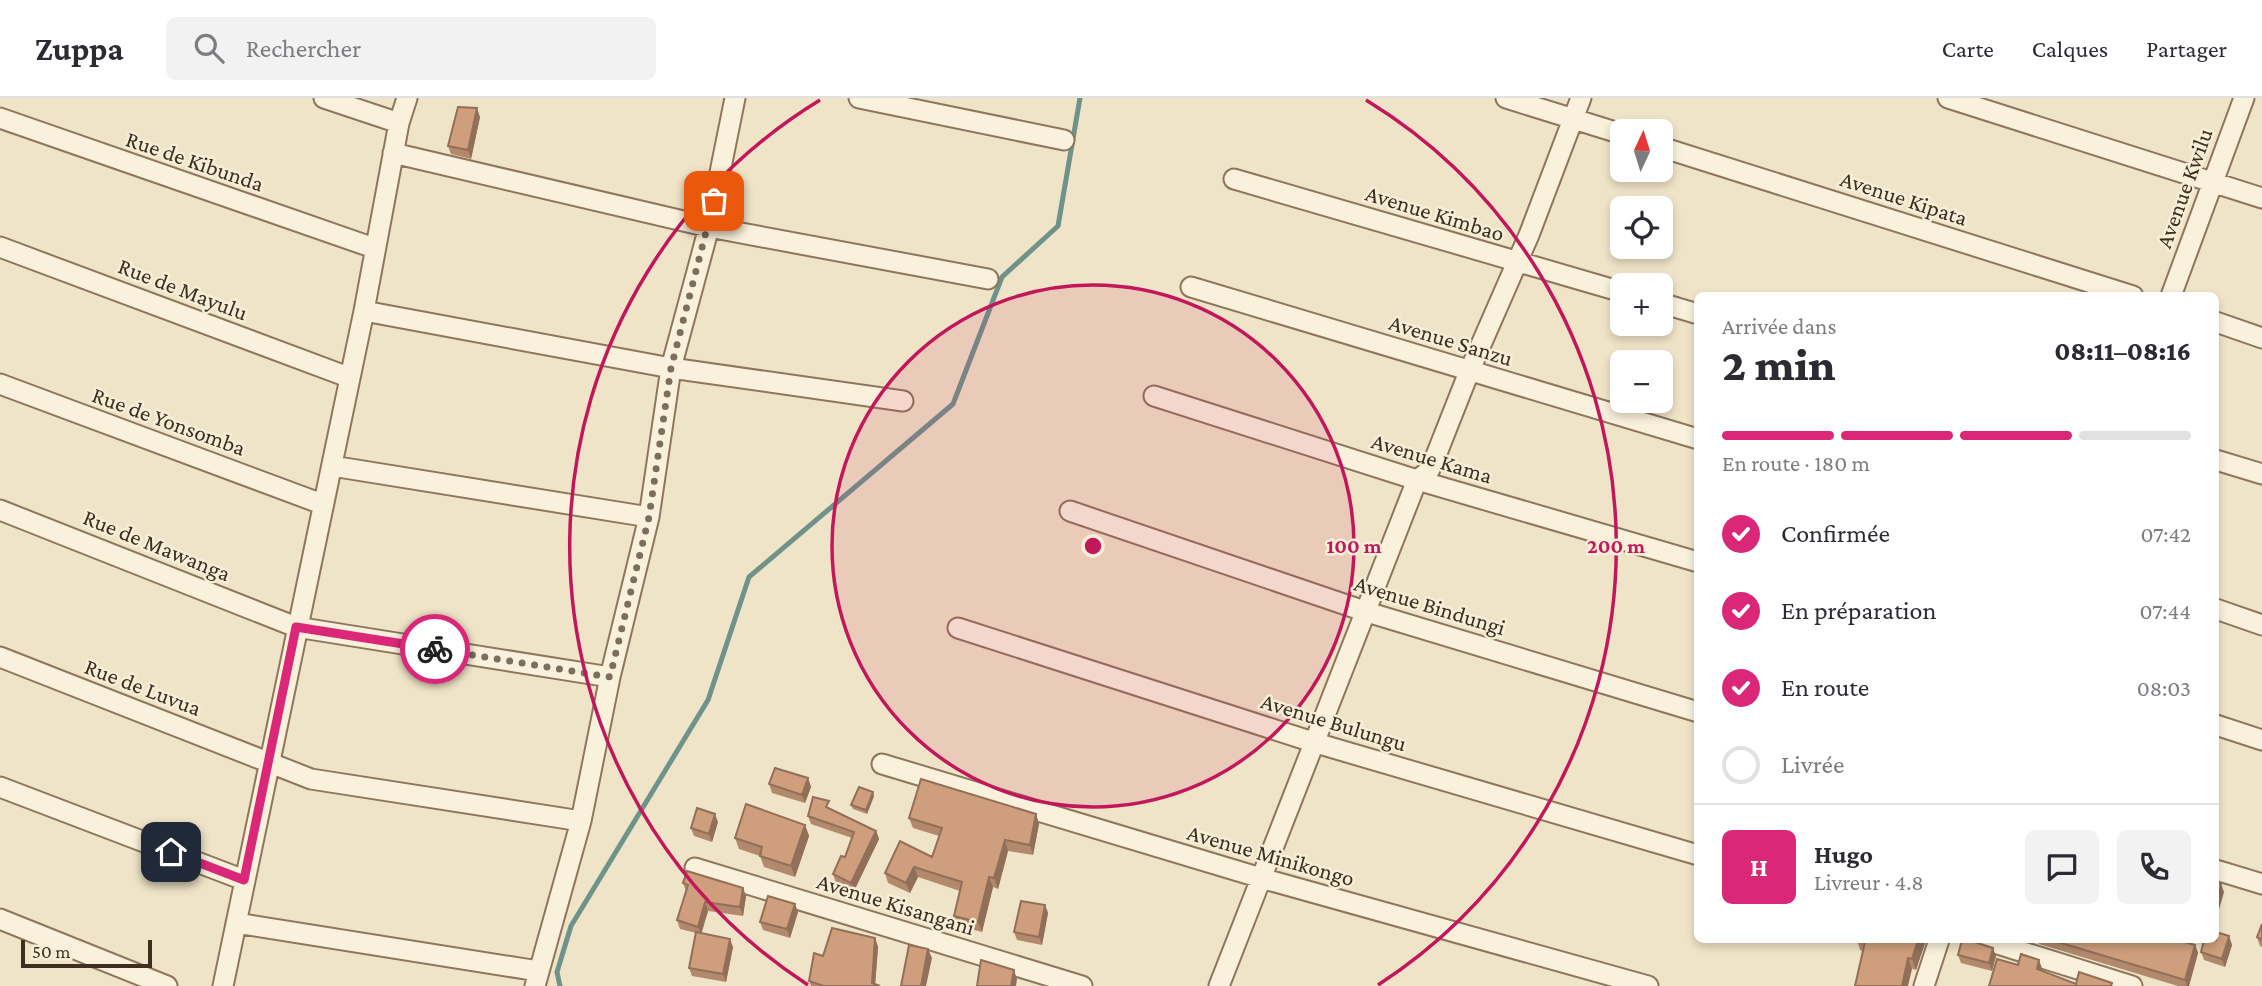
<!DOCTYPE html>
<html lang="fr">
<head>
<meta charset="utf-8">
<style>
  body { margin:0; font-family:"Crimson Pro",serif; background:#f2f2f3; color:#2b2b33; height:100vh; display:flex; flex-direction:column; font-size:26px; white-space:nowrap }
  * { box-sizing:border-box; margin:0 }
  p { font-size:23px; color:#7c7c81 }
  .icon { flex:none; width:38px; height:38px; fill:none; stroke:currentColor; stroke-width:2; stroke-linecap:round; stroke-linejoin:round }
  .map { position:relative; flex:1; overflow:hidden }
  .sheet { position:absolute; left:1694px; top:194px; width:525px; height:651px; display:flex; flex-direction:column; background:#fff; border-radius:10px; box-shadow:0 4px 10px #0003 }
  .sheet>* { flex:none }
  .needle { width:46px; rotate:4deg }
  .buttons { position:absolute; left:1610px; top:21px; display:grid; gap:14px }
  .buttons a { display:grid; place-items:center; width:63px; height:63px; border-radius:10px; background:#fff; box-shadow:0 4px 10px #0003; font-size:35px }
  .scale { position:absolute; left:21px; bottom:18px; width:131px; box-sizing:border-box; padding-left:7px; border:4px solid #3d2e20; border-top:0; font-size:19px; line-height:24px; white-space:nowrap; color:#3d2e20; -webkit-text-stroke:5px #f7eed8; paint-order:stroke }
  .pin { position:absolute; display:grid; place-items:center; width:60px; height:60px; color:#fff; margin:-30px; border-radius:14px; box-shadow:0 4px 10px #0006 }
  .courier { position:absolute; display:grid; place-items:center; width:70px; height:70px; margin:-35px; border:5px solid #db2777; border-radius:50%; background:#fff; color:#222; box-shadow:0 2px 9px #0007 }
  .headline em { font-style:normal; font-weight:800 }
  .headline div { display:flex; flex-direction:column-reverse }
  .headline { display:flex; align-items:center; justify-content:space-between; height:119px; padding:0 28px }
  h1 { font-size:46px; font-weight:800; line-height:52px }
  .bar { display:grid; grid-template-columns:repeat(4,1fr); gap:10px 7px; align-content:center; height:84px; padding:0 28px }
  .bar i { height:9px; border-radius:5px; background:#e1e1e2 }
  .bar .selected { background:#db2777 }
  .bar p { grid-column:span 4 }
  .line { display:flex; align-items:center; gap:18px; padding:0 28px; border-top:2px solid #e1e1e2 }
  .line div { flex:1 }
  .round { display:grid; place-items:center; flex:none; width:74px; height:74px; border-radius:10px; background:#f2f2f3 }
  ol { padding:0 28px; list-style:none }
  li { display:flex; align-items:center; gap:21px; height:77px }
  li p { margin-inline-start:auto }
  li .icon { padding:7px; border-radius:50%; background:#db2777; color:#fff; stroke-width:4 }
  li:last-child { color:#7c7c81 }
  li i { width:38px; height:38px; border:4px solid #e1e1e2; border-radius:50% }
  header { display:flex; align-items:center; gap:42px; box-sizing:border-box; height:98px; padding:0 35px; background:#fff; border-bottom:2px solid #e1e1e2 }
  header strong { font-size:33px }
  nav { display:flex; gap:38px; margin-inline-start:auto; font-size:24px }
  .search { width:490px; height:63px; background:#f2f2f3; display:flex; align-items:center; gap:18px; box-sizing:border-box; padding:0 24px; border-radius:10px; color:#7c7c81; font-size:26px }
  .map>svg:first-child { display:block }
</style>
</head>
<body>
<header>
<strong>Zuppa</strong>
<div class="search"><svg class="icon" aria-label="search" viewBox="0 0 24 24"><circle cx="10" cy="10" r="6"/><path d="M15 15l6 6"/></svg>Rechercher</div>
<nav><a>Carte</a><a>Calques</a><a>Partager</a></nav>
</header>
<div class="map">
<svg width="2262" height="888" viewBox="0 0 2262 888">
  <rect width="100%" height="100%" fill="#f0e4c8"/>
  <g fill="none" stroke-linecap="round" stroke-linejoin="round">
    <path stroke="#6f938a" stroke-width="5" d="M560,888L557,874L571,828L708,602L749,479L953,306L1002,179L1058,128L1080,0"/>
    <g stroke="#8d765c" stroke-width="23">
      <path id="minor" d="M324,0L399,25
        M859,0L1064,42
        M1506,0L1622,36
        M1948,0L2262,100
        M0,20L374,150
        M1661,49L2133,198
        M393,55L709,129L988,181
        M1234,81L1622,194
        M0,149L348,279
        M1191,189L1698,341
        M2171,198L2244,0
        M1661,205L1698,216
        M364,213L671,270L903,303
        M2216,224L2262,240
        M0,286L322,406
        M1154,298L1417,382L1698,464
        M2216,362L2262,376
        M332,368L649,419
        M0,412L296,529L610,579
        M1070,413L1367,514L1698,614
        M2216,511L2262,527
        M958,530L1316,645L1698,757
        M0,559L311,681L581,723
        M2216,627L2262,642
        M882,666L1261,780L1648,888
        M0,689L244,782
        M695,770L1082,888
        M2216,772L2262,786
        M0,821L167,888
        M236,825L538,873
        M1985,842L2132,888
        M223,888L364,213L399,25L407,0
        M535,888L581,723L610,579L649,419L671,270L709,129L735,0
        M1219,888L1417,382L1429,373L1437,355L1469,274L1529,137L1581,0
        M1924,888L1939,842"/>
    </g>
    <use href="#minor" stroke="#faf1dc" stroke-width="19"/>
  </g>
  <path fill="#b2896c" d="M480,19L471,61L451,56L448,48Z
    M808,680L811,689L805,705L772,695L769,686Z
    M874,698L867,716L853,711L851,707Z
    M831,711L876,733L879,741L854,793L836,785L833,776L845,759L852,740L811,726L808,718Z
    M1036,716L1039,726L1033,757L1008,753L998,791L993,789L982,834L958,828L954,818L960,793L918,779L910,795L888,785L885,775L932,759L939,738L913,730L909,720Z
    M718,724L712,744L694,738L691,730Z
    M805,727L809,738L795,779L764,769L760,758L739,751L735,740Z
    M683,785L743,790L746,798L743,818L708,813L701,835L733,849L726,884L692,878L689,870L696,835L680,831L677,822L686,793Z
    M1045,807L1048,815L1042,847L1017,842L1014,834Z
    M798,814L790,840L763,832L760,824Z
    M2262,826V849L2260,848L2257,839Z
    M2229,838L2232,847L2225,869L2204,862L2201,854Z
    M875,840L878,849L875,887L880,888H811L809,883L823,858Z
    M1857,842H1926L1916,872L1860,852Z
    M2038,842H2178L2195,847L2198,855L2189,888H2178L2039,846Z
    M1958,857L1996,858L1992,873L1961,865Z"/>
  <path fill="#916f58" d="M477,10L480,19L471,61L468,52Z
    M808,680L811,689L805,705L802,697Z
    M873,694L874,698L867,716L866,712Z
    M715,716L718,724L712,744L709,736Z
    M1036,716L1039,726L1033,757L1030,747Z
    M805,727L809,738L795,779L791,768Z
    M876,733L879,741L854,793L851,785Z
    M1005,742L1008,753L998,791L994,780Z
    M914,769L918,779L910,795L906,785Z
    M989,779L993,789L982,834L978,824Z
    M2221,786L2224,794L2217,819L2216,814V804Z
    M743,790L746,798L743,818L740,809Z
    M705,804L708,813L701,837L698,829Z
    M795,806L798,814L790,840L787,831Z
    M1045,807L1048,815L1042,847L1039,839Z
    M2229,838L2232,847L2225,869L2222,861Z
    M875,840L878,849L875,888L872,885Z
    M730,841L733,849L726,884L723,876Z
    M1918,842H1926L1916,872L1912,861Z
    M2195,847L2198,855L2189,888H2187L2185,882Z
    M1993,850L1996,858L1992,873L1989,865Z
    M928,851L932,860L926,888H921Z
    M1908,860L1912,871L1908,888H1902Z
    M2039,862L2043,873L2037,871Z
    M1014,872L1017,881L1016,888H1011Z"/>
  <path fill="#cf9f7d" stroke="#916f58" stroke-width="2" d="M458,9L477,10L468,52L448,48Z
    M775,670L808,680L802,697L769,686Z
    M921,681L1036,716L1030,747L1005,742L994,780L989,779L978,824L954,818L962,784L914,769L906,785L885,775L900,743L932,759L942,730L909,720Z
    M859,689L873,694L866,712L851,707Z
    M813,699L829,703L826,709L876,733L851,785L833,776L841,758L845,759L854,734L808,718Z
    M746,706L805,727L791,768L760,758L762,749L735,740Z
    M697,710L715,716L709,736L691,730Z
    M687,773L743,790L740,809L705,804L698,829L677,822L688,787L683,785Z
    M2216,784L2221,786L2216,804Z
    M768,798L795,806L787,831L760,824Z
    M1021,803L1045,807L1039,839L1014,834Z
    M2262,826V842L2257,839Z
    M832,830L875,840L872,885L880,888H824L809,883L814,855L823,858Z
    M696,834L730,841L723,876L689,870Z
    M2216,834L2229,838L2222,861L2201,854L2204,842H2216Z
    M1859,842H1918L1912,861L1908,860L1902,888H1855L1865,844Z
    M1962,842H1968L1993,850L1989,865L1958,857Z
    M2051,842H2178L2195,847L2185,882Z
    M909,847L928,851L921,888H901Z
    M2021,856L2039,862L2037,871L2076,886L2079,874L2112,885L2111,888H1989L1997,861L2018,867Z
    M981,862L1014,872L1011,888H977Z"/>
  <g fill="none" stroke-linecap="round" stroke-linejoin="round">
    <path stroke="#7c6e5b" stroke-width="7" stroke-dasharray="0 12.6" d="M435,551L610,579L649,419L671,270L714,103"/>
    <path stroke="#db2777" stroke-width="9" d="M171,754L244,782L296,529L435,551"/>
  </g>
  <circle cx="1093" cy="448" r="261" fill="#c2185b" fill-opacity=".12"/>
  <g fill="none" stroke="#c2185b" stroke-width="3.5">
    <circle cx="1093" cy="448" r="261"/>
    <path d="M808 887A523 523 0 0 1 820 2M1366 2A523 523 0 0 1 1378 887"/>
  </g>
  <g text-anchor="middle" stroke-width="5" stroke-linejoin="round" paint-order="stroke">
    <g font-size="23" fill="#3d2e20" stroke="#f7eed8">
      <text transform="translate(195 63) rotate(19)" y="8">Rue de Kibunda</text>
      <text transform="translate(2184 90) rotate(-70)" y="8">Avenue Kwilu</text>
      <text transform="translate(1904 100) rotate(18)" y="8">Avenue Kipata</text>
      <text transform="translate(1435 115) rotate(17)" y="8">Avenue Kimbao</text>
      <text transform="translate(183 191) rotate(21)" y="8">Rue de Mayulu</text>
      <text transform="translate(1451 242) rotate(17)" y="8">Avenue Sanzu</text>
      <text transform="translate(169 323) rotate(20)" y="8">Rue de Yonsomba</text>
      <text transform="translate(1432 360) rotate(17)" y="8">Avenue Kama</text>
      <text transform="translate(157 447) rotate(22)" y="8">Rue de Mawanga</text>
      <text transform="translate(1430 507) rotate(17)" y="8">Avenue Bindungi</text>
      <text transform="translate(143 589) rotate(21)" y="8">Rue de Luvua</text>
      <text transform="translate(1334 624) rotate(17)" y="8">Avenue Bulungu</text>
      <text transform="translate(1271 757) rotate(16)" y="8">Avenue Minikongo</text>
      <text transform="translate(896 806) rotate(17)" y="8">Avenue Kisangani</text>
    </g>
  </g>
  <circle cx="1093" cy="448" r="10" fill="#c2185b" stroke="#f7eed8" stroke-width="3.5"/>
  <g font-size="21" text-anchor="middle" font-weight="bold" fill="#c2185b" stroke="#f7eed8" stroke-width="5" stroke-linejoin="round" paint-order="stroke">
    <text x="1354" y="455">100 m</text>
    <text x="1616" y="455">200 m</text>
  </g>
</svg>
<div class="buttons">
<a><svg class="needle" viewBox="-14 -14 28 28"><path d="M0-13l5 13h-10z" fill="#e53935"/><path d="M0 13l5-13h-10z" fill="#7c7c81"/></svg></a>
<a><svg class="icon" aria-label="locate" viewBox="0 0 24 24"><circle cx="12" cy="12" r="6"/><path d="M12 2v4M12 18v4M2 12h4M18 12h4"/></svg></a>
<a>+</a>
<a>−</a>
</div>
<div class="scale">50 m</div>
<div class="pin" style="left:714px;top:103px;background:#ea580c"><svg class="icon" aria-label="bag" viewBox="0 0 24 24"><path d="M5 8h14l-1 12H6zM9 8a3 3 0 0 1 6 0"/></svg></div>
<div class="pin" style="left:171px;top:754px;background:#1f2937"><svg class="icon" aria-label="home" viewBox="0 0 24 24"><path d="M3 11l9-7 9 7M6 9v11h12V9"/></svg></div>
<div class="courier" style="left:435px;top:551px"><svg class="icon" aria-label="bike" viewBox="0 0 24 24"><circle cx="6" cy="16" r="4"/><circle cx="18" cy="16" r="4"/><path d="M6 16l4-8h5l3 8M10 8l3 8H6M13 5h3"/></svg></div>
<section class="sheet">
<div class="headline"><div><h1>2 min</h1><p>Arrivée dans</p></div><em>08:11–08:16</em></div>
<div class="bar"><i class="selected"></i><i class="selected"></i><i class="selected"></i><i></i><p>En route · 180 m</p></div>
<ol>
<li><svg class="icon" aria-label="check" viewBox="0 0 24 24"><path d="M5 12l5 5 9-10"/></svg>Confirmée<p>07:42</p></li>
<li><svg class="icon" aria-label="check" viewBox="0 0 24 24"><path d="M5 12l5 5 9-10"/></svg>En préparation<p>07:44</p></li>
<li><svg class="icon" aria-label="check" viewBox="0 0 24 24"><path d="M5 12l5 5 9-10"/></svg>En route<p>08:03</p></li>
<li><i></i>Livrée</li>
</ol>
<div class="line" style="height:126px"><b class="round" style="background:#db2777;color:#fff">H</b><div><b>Hugo</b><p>Livreur · 4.8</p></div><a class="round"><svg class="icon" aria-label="chat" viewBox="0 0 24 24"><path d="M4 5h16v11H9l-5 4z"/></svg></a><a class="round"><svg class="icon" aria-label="phone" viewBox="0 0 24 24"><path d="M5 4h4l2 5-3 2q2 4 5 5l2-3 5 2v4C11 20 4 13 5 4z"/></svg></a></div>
</section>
</div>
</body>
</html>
